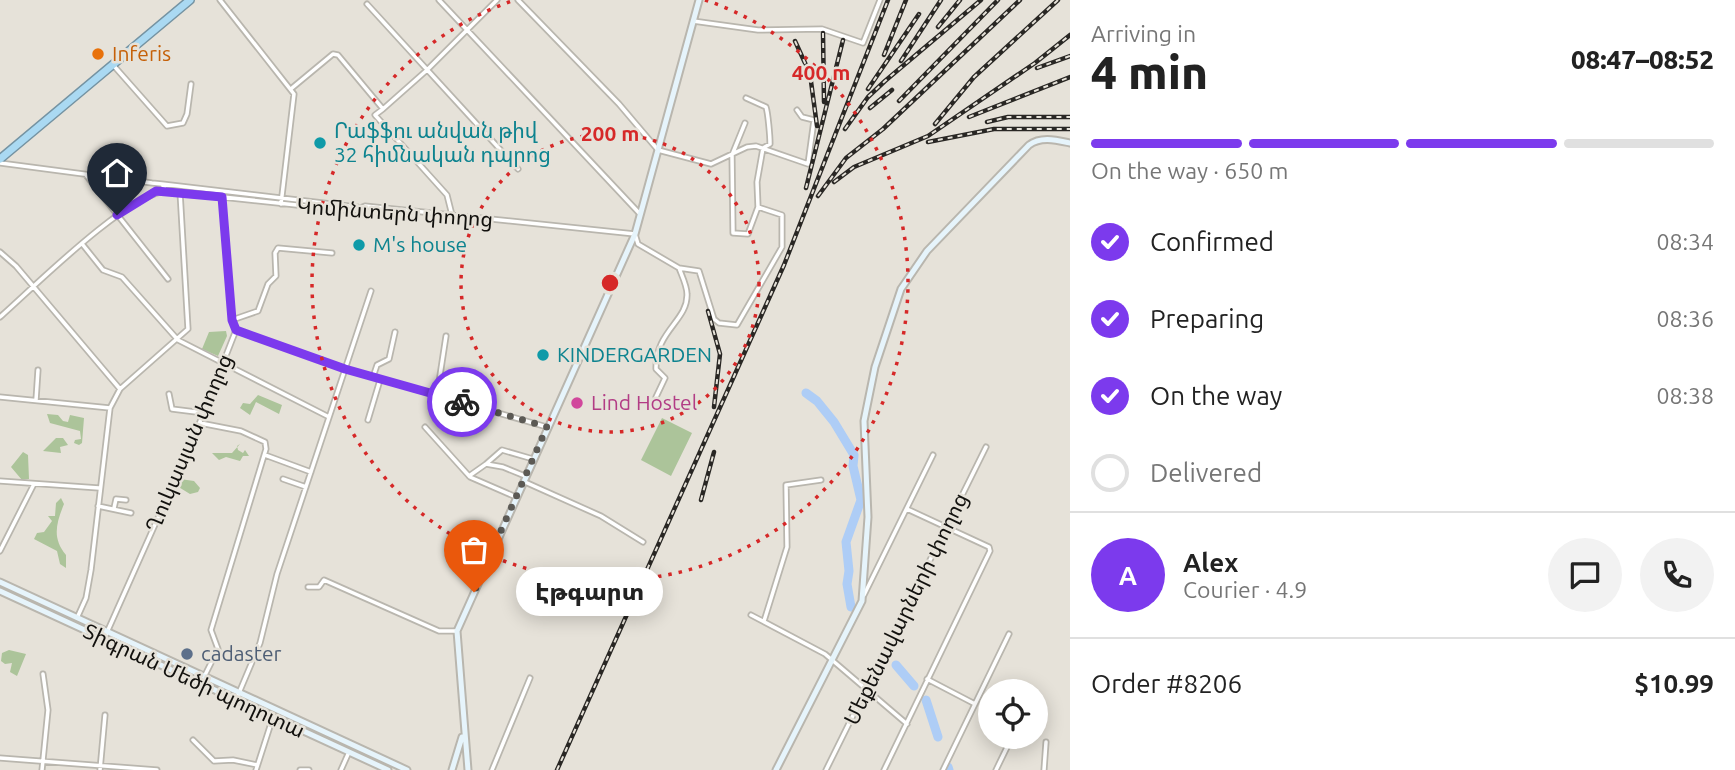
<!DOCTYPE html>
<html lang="en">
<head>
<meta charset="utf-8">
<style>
  body { margin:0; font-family:Ubuntu,"Noto Sans Armenian",sans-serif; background:#f2f2f2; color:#222; height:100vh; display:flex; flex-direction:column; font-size:26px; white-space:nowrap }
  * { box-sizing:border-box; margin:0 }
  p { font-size:23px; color:#767676 }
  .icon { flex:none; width:38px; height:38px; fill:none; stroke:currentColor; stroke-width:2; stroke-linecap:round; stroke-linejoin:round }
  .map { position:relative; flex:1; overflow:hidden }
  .details { display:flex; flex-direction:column; background:#fff; width:665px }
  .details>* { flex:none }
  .fabs { position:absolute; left:978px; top:679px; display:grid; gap:14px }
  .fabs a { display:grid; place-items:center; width:70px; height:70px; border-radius:50%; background:#fff; box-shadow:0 4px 18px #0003; font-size:35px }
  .pin { position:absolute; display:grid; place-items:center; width:60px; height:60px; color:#fff; margin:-72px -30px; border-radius:50% 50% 50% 0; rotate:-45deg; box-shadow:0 0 7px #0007 }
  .pin .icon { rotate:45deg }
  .courier { position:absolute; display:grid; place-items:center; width:70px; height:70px; margin:-35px; border:5px solid #7c3aed; border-radius:50%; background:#fff; color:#222; box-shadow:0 2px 9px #0007 }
  .bubble { position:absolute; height:49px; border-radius:24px; background:#fff; box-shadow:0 4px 18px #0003; font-size:23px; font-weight:800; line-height:49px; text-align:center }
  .overview em { font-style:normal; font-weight:800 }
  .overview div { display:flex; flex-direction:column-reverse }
  .overview { display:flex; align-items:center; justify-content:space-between; height:119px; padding:0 21px }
  h1 { font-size:46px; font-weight:800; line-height:52px }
  .bar { display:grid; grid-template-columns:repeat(4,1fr); gap:10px 7px; align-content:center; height:84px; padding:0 21px }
  .bar i { height:9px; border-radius:5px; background:#e0e0e0 }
  .bar .current { background:#7c3aed }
  .bar p { grid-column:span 4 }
  .line { display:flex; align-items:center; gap:18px; padding:0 21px; border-top:2px solid #e0e0e0 }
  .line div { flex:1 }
  .round { display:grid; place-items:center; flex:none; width:74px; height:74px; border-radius:37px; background:#f2f2f2 }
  ol { padding:0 21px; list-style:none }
  li { display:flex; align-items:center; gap:21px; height:77px }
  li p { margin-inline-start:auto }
  li .icon { padding:7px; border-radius:50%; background:#7c3aed; color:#fff; stroke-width:4 }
  li:last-child { color:#767676 }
  li i { width:38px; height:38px; border:4px solid #e0e0e0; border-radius:50% }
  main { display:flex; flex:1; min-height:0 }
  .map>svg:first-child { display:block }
</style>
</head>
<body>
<main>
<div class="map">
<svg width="1070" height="770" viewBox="0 0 1070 770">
  <rect width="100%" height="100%" fill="#e6e2d9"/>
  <path fill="#acc49a" d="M226,331L227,336L218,356L202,349L209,332Z
    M258,395L282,405L279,414L256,402L250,415L240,408L243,403L250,404Z
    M47,414L58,415L63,421L68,422L70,415L84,418L82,443L79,445L74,443L75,440L81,439L80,431L50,423Z
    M662,418L692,433L671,476L641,460Z
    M56,438H63L68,445L60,447L61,453L43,451Z
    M240,441V444L237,446L238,450L243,453L245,450L249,456H243L240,461L226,457L219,460L212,453H232L240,444Z
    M23,452L28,455L29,479L22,480L11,467Z
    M180,479L194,481L200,488L198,492L190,494L177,486Z
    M61,498L64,504C56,524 52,538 66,555V568L60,564L57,551L34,539L37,533L44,532L52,521L48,516H55L56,503Z
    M9,650L26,654L17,676L10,672L12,663L5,664L1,661L2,653Z"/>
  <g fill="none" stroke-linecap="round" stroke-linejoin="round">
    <path stroke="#aecdf6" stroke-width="9" d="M806,393L817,401L834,422L854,455L853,466L861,500L846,542L849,571L847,584L851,607
      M896,665L914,686
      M926,700L938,737
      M948,767L949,770"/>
    <g stroke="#b9b6ae" stroke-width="7">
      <path id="street" d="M220,0L294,94L281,204
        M439,0L640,214
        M518,0L619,104L658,150L711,164L747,147L756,146L808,164L814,120L802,117L797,110
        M367,4L518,169
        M693,21L758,30L822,29L863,43L880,0
        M114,66L167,126L183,123L187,114L191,84
        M292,88L333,54L338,55L383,109L375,115L447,195L452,215
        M383,109L427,70L497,0
        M745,123L732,155L733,233L748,234L758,207
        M0,163L152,183L162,184L166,191L353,211L365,206L635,234L638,244L679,268C682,276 687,286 687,294C688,321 655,331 656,369L665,378L656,397
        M86,175L168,279
        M162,184L357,207
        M83,245L103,270L122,277L178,340L329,417
        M0,252L16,266L120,389
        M679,268L699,271L714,319L719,323L737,325L782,247V215L758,207L757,182L763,148L770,144C770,136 768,113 766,107L746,98
        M0,317C33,288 127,194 166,191
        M232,320L258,311L268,284L276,276L275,253L278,248L332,253
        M236,330L345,369L547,427
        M373,377L377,365L389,359L395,332
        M169,394L172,409L204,413
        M437,395L446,336
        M0,397L110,408
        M36,400L38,370
        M368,420L380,380
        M200,423L241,431L265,442L266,449L211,630L218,649L204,677
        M425,427L470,477L516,497
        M265,455L311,472
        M486,464L502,450L533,459
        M469,476L486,464L503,467L525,476
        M283,479L306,487
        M0,481L99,488
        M525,482L601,516L643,542
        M98,506L131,513
        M114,508L116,499L126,500
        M0,551L34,484
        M308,587H319L324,580L439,631H457
        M864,595L933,455
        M751,615L825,654L907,724
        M77,618L86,598L91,570L110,408L120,389L188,329L180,192
        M764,621L787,547L786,485L821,480
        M104,639L194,437L236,330L232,320L222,197
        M927,679L975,704
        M236,700L260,643L277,574L371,291
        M193,740L214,761L233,760L257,765
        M0,758L157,770
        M42,770L48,710L43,674
        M100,770L105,715
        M256,770L273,717
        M300,770H309
        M341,770L349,752
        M492,770L530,678
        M826,770L986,447
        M884,770L990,551L989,547L907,509
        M943,770L1009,634
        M996,770L1012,737
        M1044,770L1046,742"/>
    </g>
    <g stroke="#b9b6ae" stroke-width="9">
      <path id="secondary" d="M0,582L407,770
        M0,591L388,770
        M452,770L462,737
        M468,770L457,631L635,234L699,0
        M776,770L862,601L868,517L864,421L875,367L901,289L927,251L1029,145C1041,136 1056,140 1070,143"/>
    </g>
    <g stroke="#7593a2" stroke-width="10">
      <path id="highway" d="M0,159L190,0"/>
    </g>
    <use href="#street" stroke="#fff" stroke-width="3.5"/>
    <use href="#secondary" stroke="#e6f4fb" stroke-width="5"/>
    <use href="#highway" stroke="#aad9f2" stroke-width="7"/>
    <g stroke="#292724" stroke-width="4.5">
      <path id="rail" d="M938,27L960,0
        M823,33L824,102
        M795,41L810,74L817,126
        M884,55L906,0
        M901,61L941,0
        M1037,68L1070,56
        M868,89L919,14
        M899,101L998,0
        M870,108L892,90
        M969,117L1070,77
        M987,122L1008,117H1070
        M935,124L974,77L1058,0
        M845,129L868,97L885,81L981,0
        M928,142L994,129H1070
        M834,182L854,167L928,136L1035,63L1070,35
        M806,188L843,40
        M818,196L846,158L883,129L1020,0
        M708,311L720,354L714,407
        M701,500L714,452
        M557,770L784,265L888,0"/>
    </g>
    <use href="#rail" stroke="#e6e2d9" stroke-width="2" stroke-dasharray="5" stroke-linecap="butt"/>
  </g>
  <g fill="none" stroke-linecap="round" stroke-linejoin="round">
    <path stroke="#5c5a55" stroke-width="7" stroke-dasharray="0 12.6" d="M462,402L547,427L474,592"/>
    <path stroke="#7c3aed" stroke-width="9" d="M117,215L156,191L222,197L232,320L236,330L345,369L462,402"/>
  </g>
  <g fill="none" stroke="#d62828" stroke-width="3.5" stroke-dasharray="3.5 7">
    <circle cx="610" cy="283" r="149"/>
    <path d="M705 0A298 298 0 1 1 515 0"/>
  </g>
  <circle fill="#e8710a" stroke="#e6e2d9" stroke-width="2.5" cx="98" cy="54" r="7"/>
  <g fill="#0f9aa8" stroke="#e6e2d9" stroke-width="2.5">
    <circle cx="320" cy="143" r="7"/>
    <circle cx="359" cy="245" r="7"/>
    <circle cx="543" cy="355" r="7"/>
  </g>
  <circle fill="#d1479c" stroke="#e6e2d9" stroke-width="2.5" cx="577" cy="403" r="7"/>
  <circle fill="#5c6f8a" stroke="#e6e2d9" stroke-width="2.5" cx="187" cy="654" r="7"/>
  <g text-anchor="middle" stroke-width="5" stroke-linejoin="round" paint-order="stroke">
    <g font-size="21" fill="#c56008" stroke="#e6e2d9" text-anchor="start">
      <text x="112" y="61">Inferis</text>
    </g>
    <g font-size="21" fill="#0d838f" stroke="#e6e2d9" text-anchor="start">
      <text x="334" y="138">Րաֆֆու անվան թիվ<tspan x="334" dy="24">32 հիմնական դպրոց</tspan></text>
      <text x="373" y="252">M's house</text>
      <text x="557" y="362">KINDERGARDEN</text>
    </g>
    <g font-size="21" fill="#12110e" stroke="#e6e2d9">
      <text transform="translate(395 213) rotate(4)" y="7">Կոմինտերն փողոց</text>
      <text transform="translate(189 443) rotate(-67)" y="7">Ղուկասյան փողոց</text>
      <text transform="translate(906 609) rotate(-64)" y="7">Մեքենավարների փողոց</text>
      <text transform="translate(194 681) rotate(25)" y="7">Տիգրան Մեծի պողոտա</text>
    </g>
    <g font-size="21" fill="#b23c85" stroke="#e6e2d9" text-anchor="start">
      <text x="591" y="410">Lind Hostel</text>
    </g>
    <g font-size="21" fill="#4e5e75" stroke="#e6e2d9" text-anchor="start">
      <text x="201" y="661">cadaster</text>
    </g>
  </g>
  <circle cx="610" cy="283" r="10" fill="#d62828" stroke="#e6e2d9" stroke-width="3.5"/>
  <g font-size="21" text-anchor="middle" font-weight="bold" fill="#d62828" stroke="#e6e2d9" stroke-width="5" stroke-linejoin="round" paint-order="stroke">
    <text x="821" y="80">400 m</text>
    <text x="610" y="141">200 m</text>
  </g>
</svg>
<div class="fabs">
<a><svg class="icon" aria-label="locate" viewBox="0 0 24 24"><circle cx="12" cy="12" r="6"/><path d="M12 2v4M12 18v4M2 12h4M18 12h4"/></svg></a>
</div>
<div class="pin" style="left:474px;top:592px;background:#ea580c"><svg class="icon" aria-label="bag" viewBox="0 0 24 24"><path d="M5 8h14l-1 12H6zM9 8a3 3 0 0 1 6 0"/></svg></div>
<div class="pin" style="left:117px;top:215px;background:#1f2937"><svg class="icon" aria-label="home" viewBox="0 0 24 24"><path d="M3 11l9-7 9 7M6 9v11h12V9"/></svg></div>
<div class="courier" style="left:462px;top:402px"><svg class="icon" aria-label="bike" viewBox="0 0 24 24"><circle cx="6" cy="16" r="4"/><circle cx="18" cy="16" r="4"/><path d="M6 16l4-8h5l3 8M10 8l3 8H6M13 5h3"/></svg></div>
<div class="bubble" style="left:516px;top:567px;width:147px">Էթգարտ</div>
</div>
<section class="details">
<div class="overview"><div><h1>4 min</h1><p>Arriving in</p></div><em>08:47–08:52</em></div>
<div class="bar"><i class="current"></i><i class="current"></i><i class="current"></i><i></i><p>On the way · 650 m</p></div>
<ol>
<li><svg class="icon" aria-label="check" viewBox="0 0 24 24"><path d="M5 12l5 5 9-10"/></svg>Confirmed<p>08:34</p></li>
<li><svg class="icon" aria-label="check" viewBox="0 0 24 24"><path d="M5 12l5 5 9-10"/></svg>Preparing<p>08:36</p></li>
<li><svg class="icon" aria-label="check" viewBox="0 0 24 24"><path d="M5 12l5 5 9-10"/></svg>On the way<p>08:38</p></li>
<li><i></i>Delivered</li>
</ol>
<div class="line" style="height:126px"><b class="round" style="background:#7c3aed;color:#fff">A</b><div><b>Alex</b><p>Courier · 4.9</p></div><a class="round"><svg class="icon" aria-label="chat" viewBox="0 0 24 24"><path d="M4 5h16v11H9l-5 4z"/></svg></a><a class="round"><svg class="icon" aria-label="phone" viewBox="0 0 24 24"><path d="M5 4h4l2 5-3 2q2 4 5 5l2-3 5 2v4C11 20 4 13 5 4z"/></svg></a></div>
<div class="line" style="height:91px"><div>Order #8206</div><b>$10.99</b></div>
</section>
</main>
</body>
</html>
